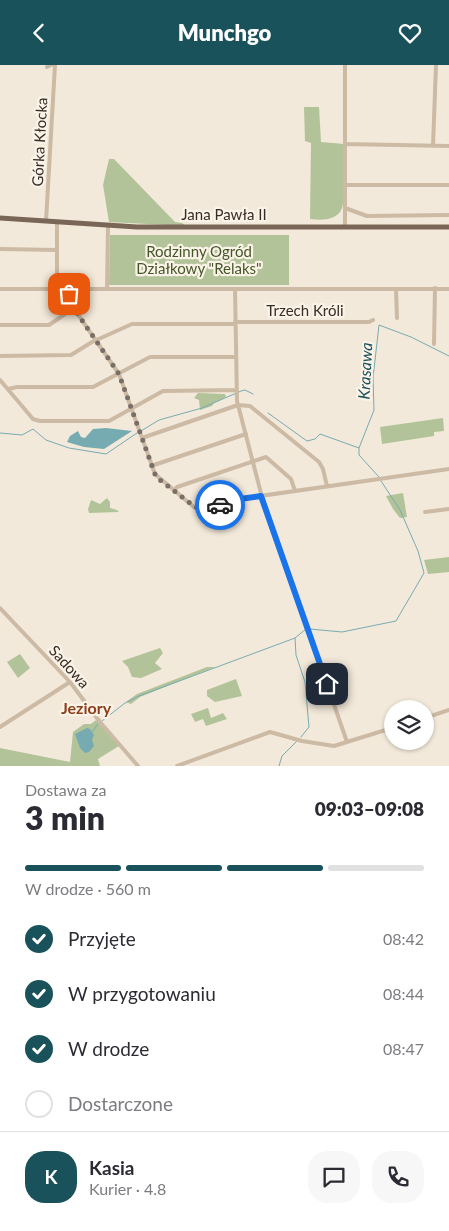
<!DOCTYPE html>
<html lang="pl">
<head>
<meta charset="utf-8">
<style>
  body { margin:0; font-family:Lato,sans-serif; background:#f7f7f7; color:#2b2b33; height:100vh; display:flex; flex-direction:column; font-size:19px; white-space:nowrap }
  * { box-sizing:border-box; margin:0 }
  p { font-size:16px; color:#7c7c81 }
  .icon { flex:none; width:28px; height:28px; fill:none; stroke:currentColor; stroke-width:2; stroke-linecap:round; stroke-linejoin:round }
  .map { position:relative; height:701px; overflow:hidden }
  .panel { display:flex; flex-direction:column; background:#fff; flex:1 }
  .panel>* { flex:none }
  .buttons { position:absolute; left:384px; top:635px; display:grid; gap:10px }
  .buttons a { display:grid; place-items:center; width:50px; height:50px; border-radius:50%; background:#fff; box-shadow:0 1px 4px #0004; font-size:25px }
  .pin { position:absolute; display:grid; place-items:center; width:42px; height:42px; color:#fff; margin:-21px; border-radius:10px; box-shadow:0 2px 8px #0006 }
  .courier { position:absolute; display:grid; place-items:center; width:50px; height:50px; margin:-25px; border:4px solid #1a73e8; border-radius:50%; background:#fff; color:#222; box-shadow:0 1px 6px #0007 }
  .overview em { font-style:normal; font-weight:800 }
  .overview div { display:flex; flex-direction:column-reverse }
  .overview { display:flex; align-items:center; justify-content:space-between; height:85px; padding:0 25px }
  h1 { font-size:32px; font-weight:800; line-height:38px }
  .bar { display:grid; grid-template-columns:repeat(4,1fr); gap:8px 5px; align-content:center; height:60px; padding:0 25px }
  .bar i { height:6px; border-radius:4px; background:#e1e1e2 }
  .bar .active { background:#1a525c }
  .bar p { grid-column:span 4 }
  .line { display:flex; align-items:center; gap:12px; padding:0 25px; border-top:1px solid #e1e1e2 }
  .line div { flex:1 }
  .round { display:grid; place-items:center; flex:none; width:52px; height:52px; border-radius:20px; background:#f7f7f7 }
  ol { padding:0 25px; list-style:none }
  li { display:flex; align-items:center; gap:15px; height:55px }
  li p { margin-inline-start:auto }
  li .icon { padding:5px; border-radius:50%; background:#1a525c; color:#fff; stroke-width:4 }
  li:last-child { color:#7c7c81 }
  li i { width:28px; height:28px; border:2px solid #e1e1e2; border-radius:50% }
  header { display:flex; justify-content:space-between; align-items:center; height:65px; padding:0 25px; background:#1a525c; color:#fff; font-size:22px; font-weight:800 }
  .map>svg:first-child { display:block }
</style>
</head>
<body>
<header><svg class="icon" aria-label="back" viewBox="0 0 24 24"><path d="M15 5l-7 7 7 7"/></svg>Munchgo<svg class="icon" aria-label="heart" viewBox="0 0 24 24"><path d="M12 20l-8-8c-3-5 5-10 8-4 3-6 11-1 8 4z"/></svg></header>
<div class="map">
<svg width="449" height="701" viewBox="0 0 449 701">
  <rect width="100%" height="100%" fill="#f3e9da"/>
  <path fill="#b2c399" d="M304,42H319L321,77L344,79C344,93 348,136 340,147C333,156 321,155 310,154L311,78L305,76Z
    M109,94H114L175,157L182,158L186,161L109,157L103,120Z
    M110,170H289V220H109Z
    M198,328L225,329L226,332L214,338L212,341L200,345L199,335L194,333Z
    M443,353L444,366L434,367V371L382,379L380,362Z
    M403,428L407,452L400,453L393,444L386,431Z
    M107,433L110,437V443L117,445L119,447L89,448L88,444L91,435L100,439Z
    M449,492V507L428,509L424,495Z
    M160,583L163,588L155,598L162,604L141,613L132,612L128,602L122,596Z
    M20,589L30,603L18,613L7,597Z
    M207,602H215L140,632L131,639L126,637L137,629Z
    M236,614L242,631L215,637L207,631V625Z
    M208,643L211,653L223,648L227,654L206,661L203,654L195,657L191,649Z
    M96,655L119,681L98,694L100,701H0V683L70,697L73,667L84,659H91Z"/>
  <path fill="#77abb2" d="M106,363L132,366L104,384L84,382L67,377L70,371L78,366L81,372L85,373L93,364Z
    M87,663L90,664L94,670L92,675L94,681L89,687L85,688L80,683L75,669Z"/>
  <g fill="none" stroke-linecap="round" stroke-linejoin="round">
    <path stroke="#77abb2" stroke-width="1" d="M268,348L307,376L315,374L320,369L359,383L374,345L373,313L379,260L411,272L449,291
      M141,366L159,355L202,343L241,326L245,325L253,329
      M0,368L22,370L33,364L46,375L69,383L106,389L137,368
      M359,383V390L379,412
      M310,564L342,567L396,556L424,508L418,486L400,445L381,416
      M102,656L125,638L139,631L295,573
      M92,667L98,659
      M301,672L309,662L305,617L296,590L295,573L306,564
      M279,701L282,691L297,676"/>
    <path stroke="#ccbaa5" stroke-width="4" d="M345,0V162
      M47,2L51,0
      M345,79L449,81
      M433,81L436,0
      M345,120H449
      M345,143L367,151L449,150
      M46,156L55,0
      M57,157V224L66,234
      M0,184L57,185
      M0,224H449
      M64,224L68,235L119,309L155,409L195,443L207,445L246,433L449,404
      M107,224L108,161
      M235,224L237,336L262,432L347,677
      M396,224L397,253
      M235,257H369L373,255
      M0,260H49L74,243
      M434,279L435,223
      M0,291L71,290L92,277L132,259H235
      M0,315L33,354L40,356H109L163,326L237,325
      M8,324L17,322H93L150,292H236
      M142,373L238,340L250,341L319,397L323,404L327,421
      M151,401L246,369
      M174,426L177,422L266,392L291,414L295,426
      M425,447L449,444
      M0,543L70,617L100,657L138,701
      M425,653L449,645
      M0,662L70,617
      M177,701L270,667L302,676L334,681L392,663"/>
    <path stroke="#7a6657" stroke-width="5" d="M0,153L137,162H449"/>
  </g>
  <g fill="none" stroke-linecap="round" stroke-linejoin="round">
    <path stroke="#796f66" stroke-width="5" stroke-dasharray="0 9" d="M69,229L74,224H64L68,235L119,309L156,412L195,442L205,445L220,440"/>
    <path stroke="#1a73e8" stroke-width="6" d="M220,440L240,434L261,431L327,619"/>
  </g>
  <g text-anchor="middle" stroke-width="4.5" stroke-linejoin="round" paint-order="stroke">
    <g font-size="15" fill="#372d27" stroke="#fbf3e7">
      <text transform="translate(40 77) rotate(-87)" y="5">Górka Kłocka</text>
      <text x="224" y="155">Jana Pawła II</text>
      <text x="305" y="251">Trzech Króli</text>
      <text transform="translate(69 602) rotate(48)" y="5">Sadowa</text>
    </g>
    <g font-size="15" fill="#435729" stroke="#fbf3e7">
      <text x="199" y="192">Rodzinny Ogród<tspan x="199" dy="17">Działkowy "Relaks"</tspan></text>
    </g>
    <g font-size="16" font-style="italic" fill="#1a525c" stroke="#fbf3e7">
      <text transform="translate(365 306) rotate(-87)" y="6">Krasawa</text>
    </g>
    <g font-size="16" font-weight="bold" fill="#8b3f1b" stroke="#fbf3e7">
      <text x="86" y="649">Jeziory</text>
    </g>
  </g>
</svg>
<div class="buttons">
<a><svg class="icon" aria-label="layers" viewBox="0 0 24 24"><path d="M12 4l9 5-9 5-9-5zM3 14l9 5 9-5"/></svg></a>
</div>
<div class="pin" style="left:69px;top:229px;background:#ea580c"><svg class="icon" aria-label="bag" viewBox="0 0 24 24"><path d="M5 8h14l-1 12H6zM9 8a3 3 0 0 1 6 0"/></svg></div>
<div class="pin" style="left:327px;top:619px;background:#1f2937"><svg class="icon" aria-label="home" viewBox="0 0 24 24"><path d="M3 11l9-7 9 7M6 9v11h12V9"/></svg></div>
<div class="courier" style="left:220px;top:440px"><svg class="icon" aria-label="car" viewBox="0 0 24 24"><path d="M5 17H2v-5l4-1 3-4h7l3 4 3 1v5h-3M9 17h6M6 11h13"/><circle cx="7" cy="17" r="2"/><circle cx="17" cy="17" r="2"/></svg></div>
</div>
<section class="panel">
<div class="overview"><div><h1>3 min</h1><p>Dostawa za</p></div><em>09:03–09:08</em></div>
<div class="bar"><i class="active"></i><i class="active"></i><i class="active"></i><i></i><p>W drodze · 560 m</p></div>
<ol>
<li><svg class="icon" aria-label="check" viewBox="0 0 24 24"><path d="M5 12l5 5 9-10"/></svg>Przyjęte<p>08:42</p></li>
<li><svg class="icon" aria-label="check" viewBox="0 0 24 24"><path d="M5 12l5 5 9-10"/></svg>W przygotowaniu<p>08:44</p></li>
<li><svg class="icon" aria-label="check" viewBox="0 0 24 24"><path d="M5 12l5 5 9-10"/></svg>W drodze<p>08:47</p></li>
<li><i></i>Dostarczone</li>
</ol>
<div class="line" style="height:90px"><b class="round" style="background:#1a525c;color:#fff">K</b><div><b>Kasia</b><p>Kurier · 4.8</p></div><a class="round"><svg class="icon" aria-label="chat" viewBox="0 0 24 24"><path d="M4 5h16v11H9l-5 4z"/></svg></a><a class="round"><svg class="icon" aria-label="phone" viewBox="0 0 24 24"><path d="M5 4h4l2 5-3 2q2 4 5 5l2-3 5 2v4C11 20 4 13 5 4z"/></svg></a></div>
</section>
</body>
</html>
